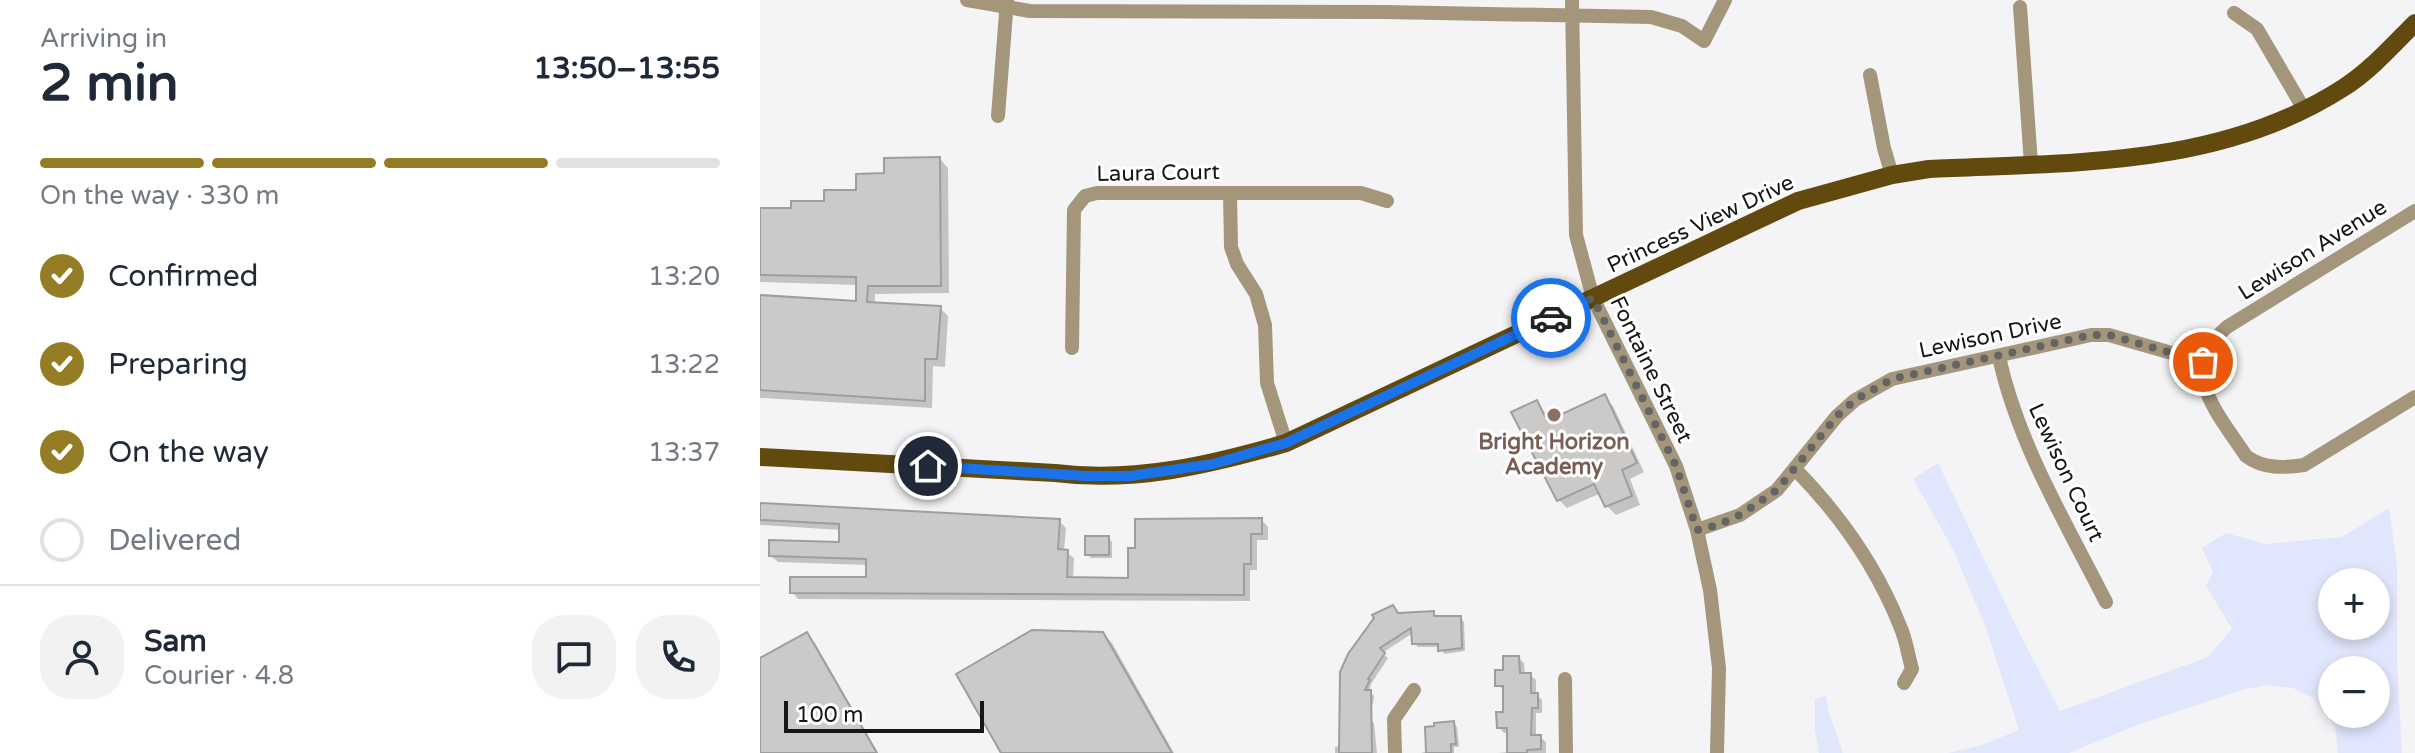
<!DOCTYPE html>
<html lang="en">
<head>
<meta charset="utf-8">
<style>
  body { margin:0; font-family:"Varela Round",sans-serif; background:#f2f2f3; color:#1f2937; height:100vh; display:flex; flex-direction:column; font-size:30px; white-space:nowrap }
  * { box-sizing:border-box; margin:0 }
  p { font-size:26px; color:#747a83 }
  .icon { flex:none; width:44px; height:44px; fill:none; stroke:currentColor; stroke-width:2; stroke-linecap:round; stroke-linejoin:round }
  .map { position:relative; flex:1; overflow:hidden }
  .sheet { display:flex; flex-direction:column; background:#fff; width:760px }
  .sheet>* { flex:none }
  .buttons { position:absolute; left:1558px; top:568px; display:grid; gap:16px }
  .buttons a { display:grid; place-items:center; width:72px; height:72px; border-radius:50%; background:#fff; box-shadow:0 4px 12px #0003; font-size:40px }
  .scale { position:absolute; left:24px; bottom:20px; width:200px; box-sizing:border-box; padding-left:8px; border:4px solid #161616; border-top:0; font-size:22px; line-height:28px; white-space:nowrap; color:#161616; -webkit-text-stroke:6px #fff; paint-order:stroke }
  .pin { position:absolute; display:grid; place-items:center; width:68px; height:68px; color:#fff; margin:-34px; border:4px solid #fff; border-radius:50%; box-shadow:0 2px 8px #0007 }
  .courier { position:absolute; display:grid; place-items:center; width:80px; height:80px; margin:-40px; border:6px solid #1a73e8; border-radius:50%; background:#fff; color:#222; box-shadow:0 2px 10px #0007 }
  .head em { font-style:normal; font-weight:700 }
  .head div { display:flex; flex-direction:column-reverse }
  .head { display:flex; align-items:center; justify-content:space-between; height:136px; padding:0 40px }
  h1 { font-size:52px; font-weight:700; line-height:60px }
  .bar { display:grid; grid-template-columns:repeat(4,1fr); gap:12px 8px; align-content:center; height:96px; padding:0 40px }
  .bar i { height:10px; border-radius:6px; background:#e0e1e3 }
  .bar .active { background:#957d25 }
  .bar p { grid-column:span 4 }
  .line { display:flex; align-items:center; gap:20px; padding:0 40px; border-top:2px solid #e0e1e3 }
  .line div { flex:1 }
  .round { display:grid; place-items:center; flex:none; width:84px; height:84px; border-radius:32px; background:#f2f2f3 }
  ol { padding:0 40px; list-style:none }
  li { display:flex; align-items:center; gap:24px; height:88px }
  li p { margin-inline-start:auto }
  li .icon { padding:8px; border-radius:50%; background:#957d25; color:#fff; stroke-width:4 }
  li:last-child { color:#747a83 }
  li i { width:44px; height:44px; border:4px solid #e0e1e3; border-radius:50% }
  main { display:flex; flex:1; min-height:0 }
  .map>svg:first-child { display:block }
</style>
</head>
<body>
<main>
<section class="sheet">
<div class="head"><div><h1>2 min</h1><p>Arriving in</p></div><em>13:50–13:55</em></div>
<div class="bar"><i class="active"></i><i class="active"></i><i class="active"></i><i></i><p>On the way · 330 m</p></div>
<ol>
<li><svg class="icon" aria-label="check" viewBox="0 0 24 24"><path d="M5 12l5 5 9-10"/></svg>Confirmed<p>13:20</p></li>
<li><svg class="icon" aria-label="check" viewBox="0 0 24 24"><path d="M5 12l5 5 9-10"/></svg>Preparing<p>13:22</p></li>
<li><svg class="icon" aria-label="check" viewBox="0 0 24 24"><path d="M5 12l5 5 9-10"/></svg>On the way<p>13:37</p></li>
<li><i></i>Delivered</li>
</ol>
<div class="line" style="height:144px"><a class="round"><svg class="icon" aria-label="person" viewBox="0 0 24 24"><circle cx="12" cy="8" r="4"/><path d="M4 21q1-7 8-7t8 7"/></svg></a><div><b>Sam</b><p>Courier · 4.8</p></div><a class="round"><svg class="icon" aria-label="chat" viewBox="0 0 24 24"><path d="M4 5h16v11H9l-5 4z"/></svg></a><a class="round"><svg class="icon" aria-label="phone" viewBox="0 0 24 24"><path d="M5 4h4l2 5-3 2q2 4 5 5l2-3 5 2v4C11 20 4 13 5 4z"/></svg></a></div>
</section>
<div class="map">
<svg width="1655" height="753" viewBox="0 0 1655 753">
  <rect width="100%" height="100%" fill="#f4f4f6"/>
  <path fill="#e0e6fb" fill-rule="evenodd" d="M1178,463L1261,636L1300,711L1448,657L1472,629L1446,586L1453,572L1442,548L1466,533L1505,544L1582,537L1629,508L1637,565V663L1642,753H1578L1575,726L1553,698L1533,688L1509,685L1482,690L1380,724L1309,753H1188L1222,745L1259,730L1226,628L1193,549L1153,479ZM1572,582H1616V626H1572ZM1572,670H1616V714H1572Z
    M1066,696L1069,713L1083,753H1059L1055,730V699Z"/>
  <path fill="#0003" d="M180,159L188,168L189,293L115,294V304L180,308L188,316L185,367L173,366L172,408L0,398V297L98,303V285L0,282V210H33L66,203L98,192L126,175Z
    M844,397L853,406L884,472L870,479L880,505L856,515L847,506L841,493L807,508L798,499L777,402L791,421Z
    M0,505L299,521L306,528L304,551L314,558L313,579L370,580L502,520L508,527V540H497V570H490V601L38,599L32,592L107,579L108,565L18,562L11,556L81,544V530L0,525Z
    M348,538L352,542V558H331L327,554Z
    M673,613L677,617L700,618L704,622L705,651L684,654L680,647H658L654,643L653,633L622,653L628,658L611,684L609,692L614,696L613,704L584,701L639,615Z
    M46,634L55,643L118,753H0V660Z
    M343,634L352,643L414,753H243Z
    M758,658L764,663L765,675H770L776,680V694L782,700V713H776V737H780L786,742V753H738L749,752V733H744L739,727L745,714V690L737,685Z
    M609,718L614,723L617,753H575V747L581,746Z
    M693,723L697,727L699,747H694V753H661L668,751Z"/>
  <path fill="#cccac9" stroke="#a09e9d" stroke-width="2" d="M180,157L181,286H108L107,302L181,306L177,359H165V401L0,390V295L96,301V277L0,275V208H31V201H64V190H96V174L124,173V158Z
    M845,394L877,463L862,470L872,496L845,507L834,484L797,501L751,412L777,400L787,421Z
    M0,503L300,519L298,549L308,550L307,577L368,578V548H375V519L502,518V534H491V564H484V595L30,593V577H106V559L9,556V540L79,542V524L0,520Z
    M325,536H349V555H325Z
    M633,605L638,613L674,611V616H701L702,648L678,651V644H652L651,628L620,648L625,653L608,679L610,680L605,690H611L612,753H579L580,672L588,654L614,618L612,615Z
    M272,630L343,632L412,753H241L196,674Z
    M47,632L117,753H0V658Z
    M743,656H759L760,673H771V693H778V708H772L771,735H781V749L767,750V753H747V728H737L736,712H743V686H735V670H743Z
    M694,721L696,744H691V753H666L665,727L674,726V723Z"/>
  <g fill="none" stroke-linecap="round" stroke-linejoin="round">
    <path stroke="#a4967b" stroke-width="14" d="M207,0L270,11L625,12L891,17L922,26L944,41L965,0
      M812,0L816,235L833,298L916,466L937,530L950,590L959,668L957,753
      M1260,7L1271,164
      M1474,13L1497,29L1545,111
      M1110,75L1124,148L1132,175
      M238,116L247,0
      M470,193L471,247L477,264L496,294L505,325L507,383L526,443
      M1655,211L1467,327C1416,371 1458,413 1486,456C1503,469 1524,468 1544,465L1655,397
      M312,348L314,210L325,196L337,193H601L627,201
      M1239,357C1258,444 1306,523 1346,602
      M1036,470C1079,514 1117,568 1140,626C1146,639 1148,655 1152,669L1144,683
      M937,530L980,515L1017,490L1077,416L1095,400L1132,379L1331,335H1349L1443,362
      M805,679L806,753
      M635,753L634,719L654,690"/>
    <path stroke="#62490e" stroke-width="18" d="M0,457L295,473C374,483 450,465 526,443L1038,201L1132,175L1169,169C1311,162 1459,168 1583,88C1610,71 1632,46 1655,23"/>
  </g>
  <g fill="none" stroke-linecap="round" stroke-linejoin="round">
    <path stroke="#646464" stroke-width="8" stroke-dasharray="0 14.4" d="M791,318L833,298L916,466L937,530L958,525L980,515L1017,490L1077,416L1095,400L1132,379L1331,335H1349L1443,362"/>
    <path stroke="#1a73e8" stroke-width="10" d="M168,466L325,476H370L453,464L526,443L791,318"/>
  </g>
  <circle fill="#8d6e63" stroke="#fff" stroke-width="3" cx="794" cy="415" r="8"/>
  <g text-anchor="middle" stroke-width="6" stroke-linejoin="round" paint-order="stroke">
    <g font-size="22" fill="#161616" stroke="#fff">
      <text transform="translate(398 172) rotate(-1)" y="8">Laura Court</text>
      <text transform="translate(940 223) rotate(-25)" y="8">Princess View Drive</text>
      <text transform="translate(1552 249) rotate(-32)" y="8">Lewison Avenue</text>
      <text transform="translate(1230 335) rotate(-12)" y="8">Lewison Drive</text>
      <text transform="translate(892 369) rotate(64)" y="8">Fontaine Street</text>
      <text transform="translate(1307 472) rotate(65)" y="8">Lewison Court</text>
    </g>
    <g font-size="22" font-weight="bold" fill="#785e54" stroke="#fff">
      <text x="794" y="449">Bright Horizon<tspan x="794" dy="25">Academy</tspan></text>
    </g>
  </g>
</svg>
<div class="buttons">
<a>+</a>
<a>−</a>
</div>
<div class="scale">100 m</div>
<div class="pin" style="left:1443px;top:362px;background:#ea580c"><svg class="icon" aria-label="bag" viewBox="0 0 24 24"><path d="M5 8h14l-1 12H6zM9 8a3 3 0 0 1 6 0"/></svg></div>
<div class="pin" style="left:168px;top:466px;background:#1f2937"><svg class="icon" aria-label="home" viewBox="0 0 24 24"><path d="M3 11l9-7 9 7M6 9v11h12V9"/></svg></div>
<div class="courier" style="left:791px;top:318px"><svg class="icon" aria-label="car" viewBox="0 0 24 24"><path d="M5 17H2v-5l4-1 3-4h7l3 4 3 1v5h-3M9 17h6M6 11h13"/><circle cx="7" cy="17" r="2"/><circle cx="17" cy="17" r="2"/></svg></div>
</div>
</main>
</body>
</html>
